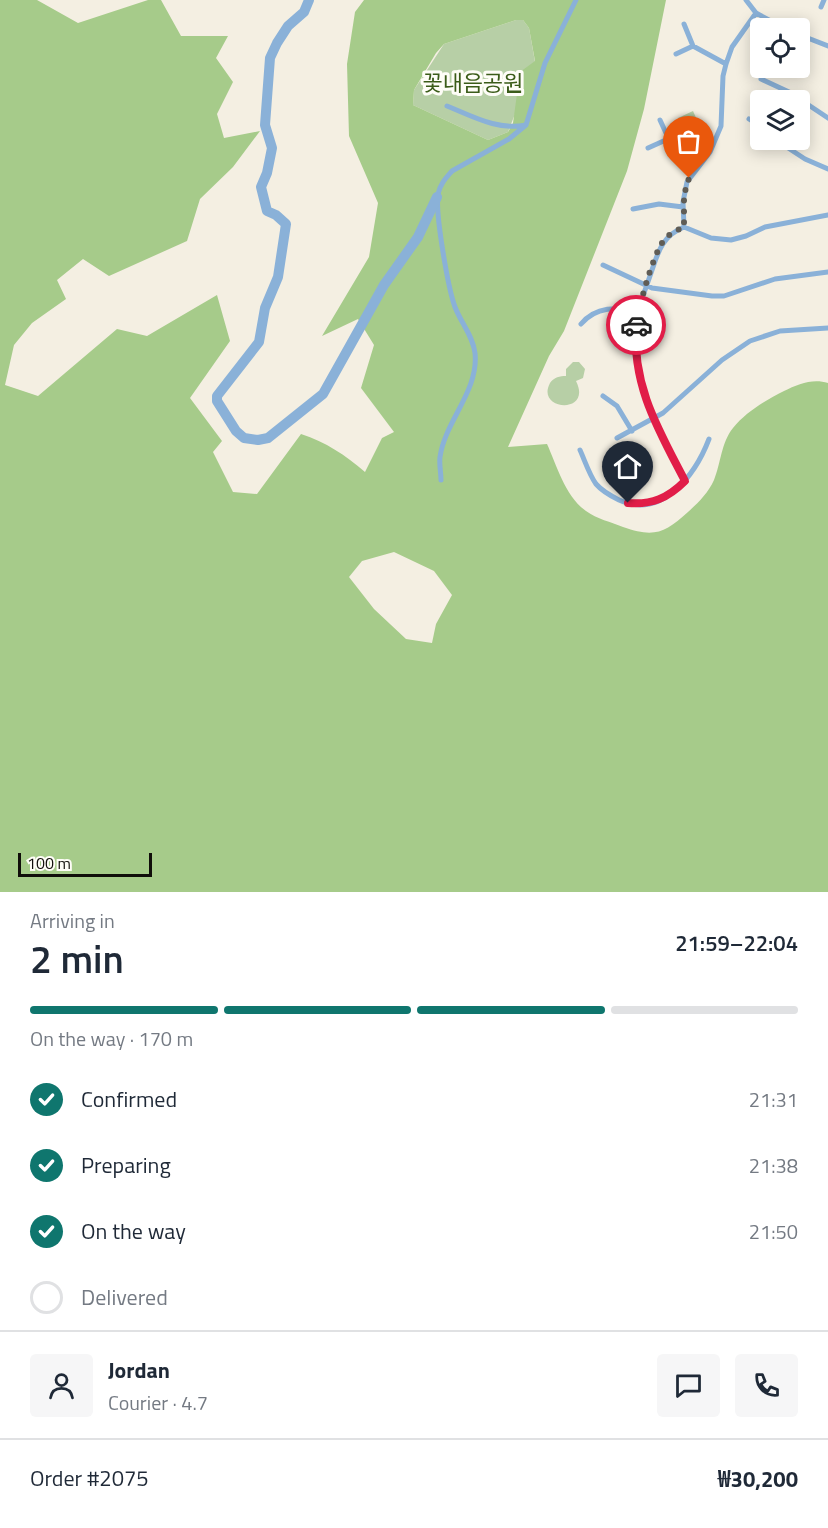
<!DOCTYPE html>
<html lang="en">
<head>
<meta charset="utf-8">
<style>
  body { margin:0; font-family:"Titillium Web","Noto Sans KR",sans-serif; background:#f6f6f7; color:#1f2937; height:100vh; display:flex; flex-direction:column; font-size:22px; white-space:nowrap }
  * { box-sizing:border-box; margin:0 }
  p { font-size:20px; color:#747a83 }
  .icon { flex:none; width:33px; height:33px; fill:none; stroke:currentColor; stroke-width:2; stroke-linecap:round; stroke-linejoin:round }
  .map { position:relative; height:892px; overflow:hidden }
  .side { display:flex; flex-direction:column; background:#fff; flex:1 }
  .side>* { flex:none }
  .controls { position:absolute; left:750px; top:18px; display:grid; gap:12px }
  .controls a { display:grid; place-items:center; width:60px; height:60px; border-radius:6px; background:#fff; box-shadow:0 3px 15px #0003; font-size:30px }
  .scale { position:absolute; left:18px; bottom:15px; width:134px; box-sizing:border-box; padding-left:6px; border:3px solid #100e0a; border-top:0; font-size:16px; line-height:21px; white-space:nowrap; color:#100e0a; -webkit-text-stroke:4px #fefdf7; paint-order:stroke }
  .pin { position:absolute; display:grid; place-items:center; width:51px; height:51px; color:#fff; margin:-62px -26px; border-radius:50% 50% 50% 0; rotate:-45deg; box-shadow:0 0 6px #0007 }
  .pin .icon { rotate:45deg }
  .courier { position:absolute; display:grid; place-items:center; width:60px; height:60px; margin:-30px; border:4px solid #e11d48; border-radius:50%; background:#fff; color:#222; box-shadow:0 2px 8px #0007 }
  .overview em { font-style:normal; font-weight:600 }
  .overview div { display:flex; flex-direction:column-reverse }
  .overview { display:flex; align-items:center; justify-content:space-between; height:102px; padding:0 30px }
  h1 { font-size:39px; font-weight:600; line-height:45px }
  .bar { display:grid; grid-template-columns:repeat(4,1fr); gap:9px 6px; align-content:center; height:72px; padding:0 30px }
  .bar i { height:8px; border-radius:4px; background:#e0e1e3 }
  .bar .active { background:#0f766e }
  .bar p { grid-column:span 4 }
  .line { display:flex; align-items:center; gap:15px; padding:0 30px; border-top:2px solid #e0e1e3 }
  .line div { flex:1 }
  .round { display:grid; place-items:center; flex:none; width:63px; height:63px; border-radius:6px; background:#f6f6f7 }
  ol { padding:0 30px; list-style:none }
  li { display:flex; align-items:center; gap:18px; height:66px }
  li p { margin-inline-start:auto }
  li .icon { padding:6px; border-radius:50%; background:#0f766e; color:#fff; stroke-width:4 }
  li:last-child { color:#747a83 }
  li i { width:33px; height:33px; border:3px solid #e0e1e3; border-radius:50% }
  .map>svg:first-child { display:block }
</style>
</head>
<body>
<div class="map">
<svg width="828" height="892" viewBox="0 0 828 892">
  <rect width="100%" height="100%" fill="#f4efe2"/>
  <path fill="#b7cfa6" d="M516,20H523L529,28L535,62L508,132L488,140L413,105L414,90L444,44Z
    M693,111L703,133L688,140L678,118Z
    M573,362H579L585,369L583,378L576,381C593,415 535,411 550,383C554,377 560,376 566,376V369Z"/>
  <path fill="#a6cb8a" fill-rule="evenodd" d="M0,0H37L78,23L148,0H161L181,36H228L216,58L233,82L217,114L224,138L260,131L233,167L200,199L187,241L109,276L83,259L57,280L66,299L32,323L14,345L5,385L38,396L117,329L147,336L217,295L230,341L190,398L222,441L213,452L233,492L257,494L301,434C326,442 345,455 365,472L382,438L394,432L361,388L374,345L358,319L322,336L369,257L378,203L349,136L347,64L355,12L364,0H666L644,109L627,171L564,331L549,356L508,447L547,444C557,466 565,496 586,511C597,519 611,522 623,527C654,538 665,533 688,512C699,502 708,493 714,480C721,463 721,443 733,428C746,412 766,400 784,391C798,384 813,378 828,383V892H0ZM516,20H523L529,28L535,61L520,72L513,123L508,132L488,140L413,105L414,90L436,53L444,44ZM394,552L434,571L452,595L436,624L432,643L406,639L374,609L349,577L362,561Z"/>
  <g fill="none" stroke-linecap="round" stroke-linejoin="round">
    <path stroke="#8ab1d8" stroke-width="5" d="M746,0L756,13L784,28
      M821,7L824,0
      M756,13L732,47L726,64L723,76L721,126L710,152L687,182L683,202L684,227L711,238L731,240L746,236L765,227L828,215
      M684,24L693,46L726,64
      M800,35L828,46
      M676,54L693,46
      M761,79L789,92L828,118
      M447,106C472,116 498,131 526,125
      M749,119L760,126
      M660,120L677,157L694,172
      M776,140L805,159L828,169
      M648,148L668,139
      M633,209L659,204L683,207
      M684,227C662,236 658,252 651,273C646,288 640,302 637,317C627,378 659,429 685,481
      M603,265L652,288L712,296H724L775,279L828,272
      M581,324C596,306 617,307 639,311
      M603,396L617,406L632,431
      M617,438L663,413L722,360L750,341L780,331L828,328
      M580,450C585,461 589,474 596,484C602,491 611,496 619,500C663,520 696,473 709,439
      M441,480C441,473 439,464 440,457C445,421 479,391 475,353C473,336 461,323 455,307C448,288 435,213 438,194C440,184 446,178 452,171L509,139L526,125L545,63L576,0"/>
    <path stroke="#8ab1d8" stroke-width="10" d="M309,0L304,12L288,26L277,43L270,58L265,125L272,148L267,173L261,187L267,211L276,215L286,224L278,277L265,308L259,342L217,396V401L236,431L244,438L258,440L268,438L323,394L384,285L418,237L437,197"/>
  </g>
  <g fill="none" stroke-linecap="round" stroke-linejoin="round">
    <path stroke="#605d56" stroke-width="6" stroke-dasharray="0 10.8" d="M636,325C639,306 653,254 664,240C669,234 677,230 684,227V195L689,178"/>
    <path stroke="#e11d48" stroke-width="8" d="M628,503C652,505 668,498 685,481C658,429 632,386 636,325"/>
  </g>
  <g text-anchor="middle" stroke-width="6" stroke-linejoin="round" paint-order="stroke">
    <g font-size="22" fill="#3b5c19" stroke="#fefdf7">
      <text x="473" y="91">꽃내음공원</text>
    </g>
  </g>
</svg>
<div class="controls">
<a><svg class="icon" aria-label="locate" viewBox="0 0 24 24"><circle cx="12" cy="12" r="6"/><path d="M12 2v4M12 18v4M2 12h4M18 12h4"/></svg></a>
<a><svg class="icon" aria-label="layers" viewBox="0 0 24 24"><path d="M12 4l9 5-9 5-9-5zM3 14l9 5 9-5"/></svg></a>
</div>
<div class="scale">100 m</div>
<div class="pin" style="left:689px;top:178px;background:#ea580c"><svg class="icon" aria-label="bag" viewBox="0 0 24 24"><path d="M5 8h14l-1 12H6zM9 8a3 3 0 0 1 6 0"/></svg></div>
<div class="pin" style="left:628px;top:503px;background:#1f2937"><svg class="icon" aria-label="home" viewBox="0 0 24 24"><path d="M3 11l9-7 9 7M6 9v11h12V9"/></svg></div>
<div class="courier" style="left:636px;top:325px"><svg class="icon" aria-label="car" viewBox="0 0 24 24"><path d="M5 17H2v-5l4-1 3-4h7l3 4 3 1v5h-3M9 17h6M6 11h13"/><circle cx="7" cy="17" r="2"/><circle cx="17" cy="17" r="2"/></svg></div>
</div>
<section class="side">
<div class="overview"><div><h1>2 min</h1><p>Arriving in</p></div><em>21:59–22:04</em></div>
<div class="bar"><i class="active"></i><i class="active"></i><i class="active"></i><i></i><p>On the way · 170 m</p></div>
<ol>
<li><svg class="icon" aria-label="check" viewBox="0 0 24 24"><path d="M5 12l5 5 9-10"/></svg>Confirmed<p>21:31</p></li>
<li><svg class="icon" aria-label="check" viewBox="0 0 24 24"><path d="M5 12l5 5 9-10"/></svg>Preparing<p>21:38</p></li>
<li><svg class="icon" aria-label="check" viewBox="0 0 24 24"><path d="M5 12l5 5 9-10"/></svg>On the way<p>21:50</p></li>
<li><i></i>Delivered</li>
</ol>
<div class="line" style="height:108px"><a class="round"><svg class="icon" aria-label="person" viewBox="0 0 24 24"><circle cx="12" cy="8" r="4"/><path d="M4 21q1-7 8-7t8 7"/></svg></a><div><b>Jordan</b><p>Courier · 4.7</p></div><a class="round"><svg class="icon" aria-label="chat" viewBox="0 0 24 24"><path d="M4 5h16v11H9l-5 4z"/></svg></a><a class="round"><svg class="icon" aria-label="phone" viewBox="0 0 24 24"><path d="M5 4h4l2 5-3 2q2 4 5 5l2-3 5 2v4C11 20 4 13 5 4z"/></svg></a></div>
<div class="line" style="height:78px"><div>Order #2075</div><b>₩30,200</b></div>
</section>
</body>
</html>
